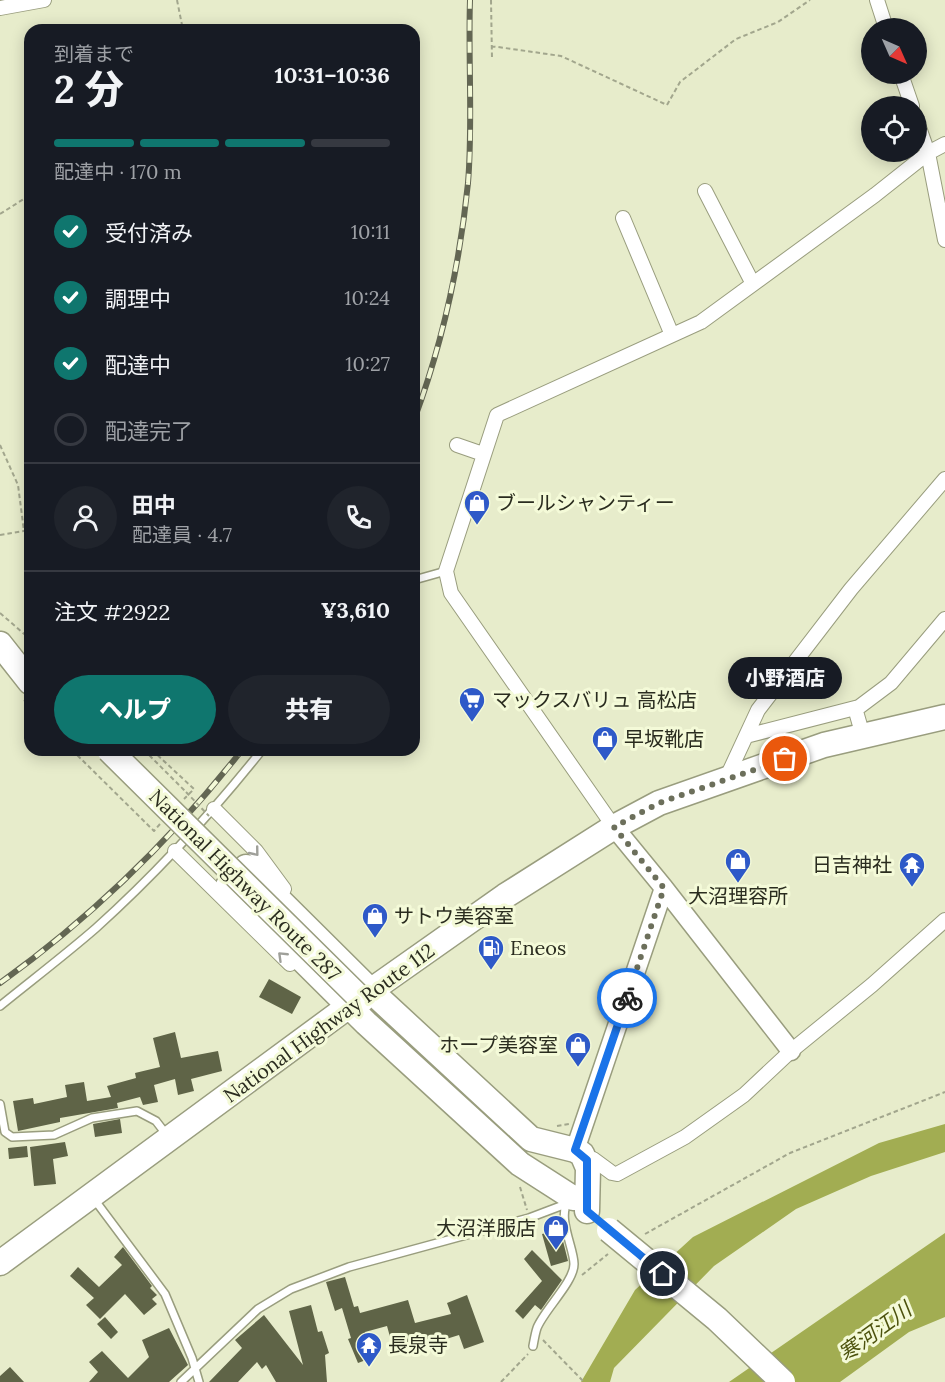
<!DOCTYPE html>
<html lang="ja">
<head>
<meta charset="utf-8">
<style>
  body { margin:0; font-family:Lora,"Noto Sans JP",serif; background:#20242c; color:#f1f3f6; height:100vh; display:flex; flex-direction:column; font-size:22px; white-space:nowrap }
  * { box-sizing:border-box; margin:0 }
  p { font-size:20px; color:#9ea1a6 }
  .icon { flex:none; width:33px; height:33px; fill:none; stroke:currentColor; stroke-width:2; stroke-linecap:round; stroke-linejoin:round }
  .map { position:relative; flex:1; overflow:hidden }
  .side { position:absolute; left:24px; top:24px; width:396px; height:732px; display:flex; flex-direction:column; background:#171b24; border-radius:18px; box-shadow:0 3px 15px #0003 }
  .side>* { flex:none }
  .needle { width:39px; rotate:135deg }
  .controls { position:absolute; left:861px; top:18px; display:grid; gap:12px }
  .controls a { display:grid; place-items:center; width:66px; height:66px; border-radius:50%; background:#171b24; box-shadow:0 3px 15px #0003; font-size:30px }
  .pin { position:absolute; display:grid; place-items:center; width:51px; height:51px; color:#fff; margin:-26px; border:3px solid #fff; border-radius:50%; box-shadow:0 2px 6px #0007 }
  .courier { position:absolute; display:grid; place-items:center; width:60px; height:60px; margin:-30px; border:4px solid #1a73e8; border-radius:50%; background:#fff; color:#222; box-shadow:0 2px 8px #0007 }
  .bubble { position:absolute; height:42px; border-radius:21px; background:#171b24; box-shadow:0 3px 15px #0003; font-size:20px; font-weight:800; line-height:42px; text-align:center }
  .summary em { font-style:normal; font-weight:800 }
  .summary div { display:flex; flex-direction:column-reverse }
  .summary { display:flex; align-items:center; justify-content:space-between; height:102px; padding:0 30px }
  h1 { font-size:39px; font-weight:800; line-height:45px }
  .bar { display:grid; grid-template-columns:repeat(4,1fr); gap:9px 6px; align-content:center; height:72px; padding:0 30px }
  .bar i { height:8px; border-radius:4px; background:#363941 }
  .bar .selected { background:#0f766e }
  .bar p { grid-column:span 4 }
  .line { display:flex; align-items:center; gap:15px; padding:0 30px; border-top:2px solid #363941 }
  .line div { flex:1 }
  .round { display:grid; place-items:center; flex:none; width:63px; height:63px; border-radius:32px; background:#20242c }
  ol { padding:0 30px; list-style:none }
  li { display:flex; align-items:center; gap:18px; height:66px }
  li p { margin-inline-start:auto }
  li .icon { padding:6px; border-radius:50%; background:#0f766e; color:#fff; stroke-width:4 }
  li:last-child { color:#9ea1a6 }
  li i { width:33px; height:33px; border:3px solid #363941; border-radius:50% }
  .primary-button { display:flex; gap:12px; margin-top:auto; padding:12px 30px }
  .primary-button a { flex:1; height:69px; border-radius:36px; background:#0f766e; color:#fff; font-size:24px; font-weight:800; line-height:69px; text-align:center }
  .primary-button a+a { background:#20242c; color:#f1f3f6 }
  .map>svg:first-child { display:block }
</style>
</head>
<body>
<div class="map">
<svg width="945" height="1382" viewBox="0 0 945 1382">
  <rect width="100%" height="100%" fill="#e7eccb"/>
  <path fill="#a2ad52" d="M945,1124V1152L871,1176L796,1209L714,1266L614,1368L610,1382H581L635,1290L693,1237L879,1143Z
    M945,1233V1317L909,1332L840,1382H729Z"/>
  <path fill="#5f6447" d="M269,979L301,997L292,1014L259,997Z
    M175,1032L181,1058L218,1051L222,1071L191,1079L194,1091L178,1095L175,1079L154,1085L158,1102L143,1105L140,1097L117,1103L118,1108L60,1118V1122L18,1131L13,1101L33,1098L34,1104L67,1097L65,1085L84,1082L87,1101L111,1097L107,1086L136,1078L135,1073L160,1067L153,1038Z
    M120,1119L122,1133L95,1137L93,1124Z
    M65,1142L68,1156L53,1159L56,1184L34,1186L30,1147Z
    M27,1146L28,1157L9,1159L8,1148Z
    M560,1229L568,1261L551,1266L542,1234Z
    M123,1247L152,1286L150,1288L157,1295L152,1299L157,1304L144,1315L125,1294L100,1319L86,1305L94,1298L70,1276L78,1267L99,1287L122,1265L114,1257Z
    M532,1250L562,1280L541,1310L535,1305L523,1319L515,1311L542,1281L524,1259Z
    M345,1277L354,1307L358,1306L360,1313L408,1300L415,1323L451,1314L447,1303L467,1295L484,1342L464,1349L459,1335L395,1355L387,1326L365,1332L374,1357L358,1363L348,1339L351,1338L342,1308L335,1311L326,1282Z
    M311,1305L318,1332L322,1331L329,1353L325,1355L327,1382H276L266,1365L262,1369L257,1362L238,1382H209L242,1348L235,1340L264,1315L303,1365L289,1311Z
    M105,1317L118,1332L111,1339L97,1324Z
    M169,1328L188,1365L169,1382H89L98,1372L89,1362L102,1351L128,1378L149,1357L142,1340Z
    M10,1367L24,1382H0V1376Z"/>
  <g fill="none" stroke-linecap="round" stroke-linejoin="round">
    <g stroke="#999d7e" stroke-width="10">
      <path id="lane" d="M414,580L446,571
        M0,1006C32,980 65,955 96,928C157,873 211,814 262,750
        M0,1104L5,1132L12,1137L54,1135L92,1118L137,1111L156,1121L166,1134
        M94,1199L165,1294L192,1358L199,1382
        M533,1346C534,1341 535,1334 537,1328C544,1310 574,1282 574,1264C574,1248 556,1215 569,1201
        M181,1382L258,1309L291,1289L349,1267L529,1218L566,1204"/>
    </g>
    <g stroke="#999d7e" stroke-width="16">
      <path id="street" d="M877,0L886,28
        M0,8L44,0
        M901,74L912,106
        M916,119L928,153L945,240
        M705,191L753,284
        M623,218L672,335
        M457,445L483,454
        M855,708L863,736
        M746,736L859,707L891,683L945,619
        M726,779L758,710L851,589L945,479
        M214,809L256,851L284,889
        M614,827L451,593L446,571L497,415L701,322L875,195L928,153L945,144
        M175,851L290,964
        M587,1160L593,1159L612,1173L617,1174L685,1137L744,1095L791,1051L872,985L945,920"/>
    </g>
    <g stroke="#999d7e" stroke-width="21">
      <path id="secondary" d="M664,888L791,1051
        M575,1150L664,888L614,827"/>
    </g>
    <g stroke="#999d7e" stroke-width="27">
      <path id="highway" d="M0,644L30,682
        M246,867L371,991L531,1139L575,1150L582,1154L588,1168L587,1211
        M228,886L366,1023L520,1164L573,1198
        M0,1263L349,1006L505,896L614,827L659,803L824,745L945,717"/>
    </g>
    <path stroke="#a2a68d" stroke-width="2" stroke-dasharray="4.5 3" stroke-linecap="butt" d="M177,0L183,30
      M491,0L492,59
      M491,46L561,56L667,105L680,82L736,39L778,22L810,0
      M0,214L30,195
      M0,445L18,485L24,531
      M0,535L30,530
      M0,613L30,639
      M24,700L30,706
      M72,750L154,831L160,824
      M144,750L186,792
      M152,750L194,789L184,799
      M557,1126L569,1124
      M520,1187L527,1210
      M645,1234L790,1153L945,1092
      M582,1275L608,1254
      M543,1340L584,1382
      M501,1382L528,1354"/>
    <use href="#lane" stroke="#fff" stroke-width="7"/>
    <use href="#street" stroke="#fff" stroke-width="14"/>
    <use href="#secondary" stroke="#fff" stroke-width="18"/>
    <use href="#highway" stroke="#fff" stroke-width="24"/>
    <g stroke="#636653" stroke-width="6">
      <path id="rail" d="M414,420C442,345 460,262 468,183C473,122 468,61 470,0
        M0,983C92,917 172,839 242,750"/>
    </g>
    <use href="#rail" stroke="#f4fad8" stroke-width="4" stroke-dasharray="11" stroke-linecap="butt"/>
    <g stroke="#999d7e" stroke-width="27" stroke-linecap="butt">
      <path id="highway-bridge" d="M109,750L362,1000
        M609,1230L717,1319L783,1382"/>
    </g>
    <path stroke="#a2a68d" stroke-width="2" stroke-dasharray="4.5 3" stroke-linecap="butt" d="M186,792L209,816"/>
    <use href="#highway-bridge" stroke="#fff" stroke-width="24"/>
  </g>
  <defs><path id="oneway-chevron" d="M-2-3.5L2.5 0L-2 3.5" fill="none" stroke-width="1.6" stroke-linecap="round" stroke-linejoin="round" transform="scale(1.5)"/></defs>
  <g stroke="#9fa09a">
    <use href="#oneway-chevron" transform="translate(255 852) rotate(51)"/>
    <use href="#oneway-chevron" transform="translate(282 956) rotate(-136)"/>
  </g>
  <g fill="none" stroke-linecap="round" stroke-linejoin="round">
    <path stroke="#6c6f5b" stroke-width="6" stroke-dasharray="0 10.8" d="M627,998L664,888L614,827L659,803L785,759"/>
    <path stroke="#1a73e8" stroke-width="8" d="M627,998L575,1150L587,1160V1211L663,1274"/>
  </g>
  <defs>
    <g id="shop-pin" transform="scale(1.35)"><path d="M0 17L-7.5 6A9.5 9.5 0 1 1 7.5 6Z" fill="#2e59c8" stroke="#f4fad8"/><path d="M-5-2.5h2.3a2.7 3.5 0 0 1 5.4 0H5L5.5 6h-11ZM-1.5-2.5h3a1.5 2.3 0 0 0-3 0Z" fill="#fff"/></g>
    <g id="supermarket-pin" transform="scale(1.35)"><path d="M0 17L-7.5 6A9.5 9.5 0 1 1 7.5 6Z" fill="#2e59c8" stroke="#f4fad8"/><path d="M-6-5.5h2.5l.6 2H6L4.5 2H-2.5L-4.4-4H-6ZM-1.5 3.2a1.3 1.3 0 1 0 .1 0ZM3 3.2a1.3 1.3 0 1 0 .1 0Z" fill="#fff"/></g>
    <g id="temple-pin" transform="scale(1.35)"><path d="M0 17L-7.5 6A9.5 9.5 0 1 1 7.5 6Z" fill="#2e59c8" stroke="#f4fad8"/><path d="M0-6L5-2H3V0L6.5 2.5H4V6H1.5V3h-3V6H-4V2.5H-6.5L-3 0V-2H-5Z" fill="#fff"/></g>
    <g id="fuel-pin" transform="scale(1.35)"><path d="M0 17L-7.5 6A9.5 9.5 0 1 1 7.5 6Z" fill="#2e59c8" stroke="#f4fad8"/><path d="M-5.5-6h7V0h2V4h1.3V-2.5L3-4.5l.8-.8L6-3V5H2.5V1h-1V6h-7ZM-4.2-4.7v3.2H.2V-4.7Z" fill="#fff"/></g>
  </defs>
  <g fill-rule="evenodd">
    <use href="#shop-pin" x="477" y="503"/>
    <use href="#supermarket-pin" x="472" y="700"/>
    <use href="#shop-pin" x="605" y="739"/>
    <use href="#shop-pin" x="738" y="861"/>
    <use href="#temple-pin" x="912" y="865"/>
    <use href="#shop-pin" x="375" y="916"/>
    <use href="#fuel-pin" x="491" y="948"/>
    <use href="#shop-pin" x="578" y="1045"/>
    <use href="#shop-pin" x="556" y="1228"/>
    <use href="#temple-pin" x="369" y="1345"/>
  </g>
  <g text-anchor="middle" stroke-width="6" stroke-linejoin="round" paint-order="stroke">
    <g font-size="20" fill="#2a2c1f" stroke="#f4fad8" text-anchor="start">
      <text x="496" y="510">ブールシャンティー</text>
      <text x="492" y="707">マックスバリュ 高松店</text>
      <text x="624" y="746">早坂靴店</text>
      <text x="892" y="872" text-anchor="end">日吉神社</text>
      <text x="738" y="903" text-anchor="middle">大沼理容所</text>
      <text x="394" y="923">サトウ美容室</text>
      <text x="510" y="955">Eneos</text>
      <text x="558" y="1052" text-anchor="end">ホープ美容室</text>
      <text x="536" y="1235" text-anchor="end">大沼洋服店</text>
      <text x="388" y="1352">長泉寺</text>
    </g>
    <g font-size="20" fill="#2a2c1f" stroke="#f4fad8">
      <text transform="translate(245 885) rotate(45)" y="7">National Highway Route 287</text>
      <text transform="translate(329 1023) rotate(-36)" y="7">National Highway Route 112</text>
    </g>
    <g font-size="21" font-style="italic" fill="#4c520d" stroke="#f4fad8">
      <text transform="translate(875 1332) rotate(-36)" y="7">寒河江川</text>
    </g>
  </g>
</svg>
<div class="controls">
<a><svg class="needle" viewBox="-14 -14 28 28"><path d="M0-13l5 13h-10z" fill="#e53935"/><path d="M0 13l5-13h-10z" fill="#9ea1a6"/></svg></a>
<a><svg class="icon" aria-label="locate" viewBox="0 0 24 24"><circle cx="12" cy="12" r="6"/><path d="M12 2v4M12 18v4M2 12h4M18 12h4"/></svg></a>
</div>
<div class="pin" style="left:785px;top:759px;background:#ea580c"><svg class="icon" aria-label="bag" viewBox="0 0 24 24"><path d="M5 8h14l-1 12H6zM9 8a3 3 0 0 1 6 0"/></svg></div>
<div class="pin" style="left:663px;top:1274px;background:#1f2937"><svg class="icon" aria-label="home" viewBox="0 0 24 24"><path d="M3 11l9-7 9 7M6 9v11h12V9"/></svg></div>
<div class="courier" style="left:627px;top:998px"><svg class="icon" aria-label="bike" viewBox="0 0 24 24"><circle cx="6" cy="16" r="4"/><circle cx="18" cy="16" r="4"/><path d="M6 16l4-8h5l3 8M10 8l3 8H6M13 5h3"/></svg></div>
<div class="bubble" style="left:728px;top:657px;width:114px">小野酒店</div>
<section class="side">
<div class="summary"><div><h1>2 分</h1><p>到着まで</p></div><em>10:31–10:36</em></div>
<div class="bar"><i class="selected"></i><i class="selected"></i><i class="selected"></i><i></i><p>配達中 · 170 m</p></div>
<ol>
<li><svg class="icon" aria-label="check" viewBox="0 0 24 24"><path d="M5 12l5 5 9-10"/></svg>受付済み<p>10:11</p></li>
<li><svg class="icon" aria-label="check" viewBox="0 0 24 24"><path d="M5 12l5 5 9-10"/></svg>調理中<p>10:24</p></li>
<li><svg class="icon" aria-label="check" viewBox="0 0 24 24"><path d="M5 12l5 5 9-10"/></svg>配達中<p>10:27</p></li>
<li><i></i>配達完了</li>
</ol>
<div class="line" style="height:108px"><a class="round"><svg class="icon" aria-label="person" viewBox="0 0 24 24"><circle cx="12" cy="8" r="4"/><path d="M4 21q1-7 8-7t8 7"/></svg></a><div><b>田中</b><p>配達員 · 4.7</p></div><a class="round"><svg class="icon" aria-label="phone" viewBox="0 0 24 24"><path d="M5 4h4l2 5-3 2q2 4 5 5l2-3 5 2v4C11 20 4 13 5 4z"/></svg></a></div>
<div class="line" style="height:78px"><div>注文 #2922</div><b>¥3,610</b></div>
<div class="primary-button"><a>ヘルプ</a><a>共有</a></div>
</section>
</div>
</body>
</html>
